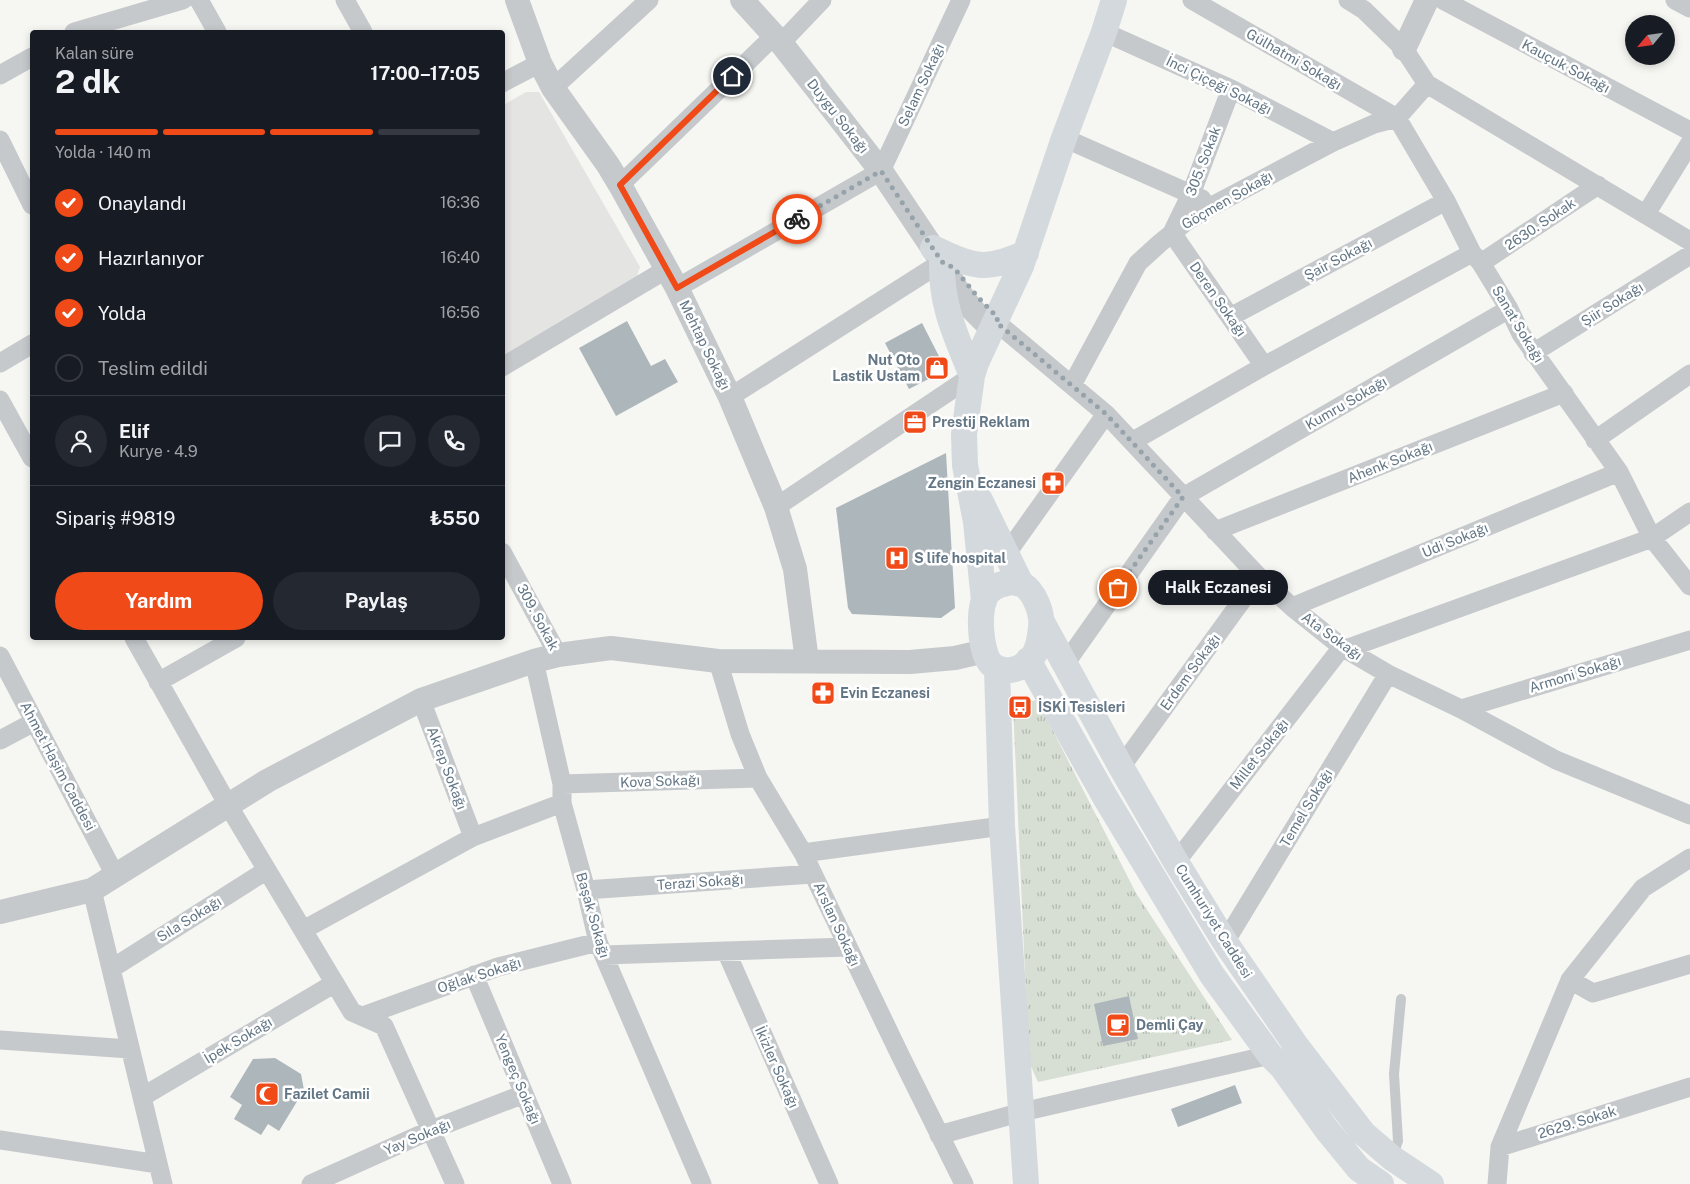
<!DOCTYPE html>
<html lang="tr">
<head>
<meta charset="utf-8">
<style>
  body { margin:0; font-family:"Public Sans",sans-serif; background:#242831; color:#f1f3f6; height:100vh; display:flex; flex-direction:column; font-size:19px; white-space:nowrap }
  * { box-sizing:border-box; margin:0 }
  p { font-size:16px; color:#9ea1a6 }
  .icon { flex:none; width:28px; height:28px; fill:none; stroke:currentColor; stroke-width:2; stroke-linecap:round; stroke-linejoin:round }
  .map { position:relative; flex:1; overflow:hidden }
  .panel { position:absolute; left:30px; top:30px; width:475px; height:610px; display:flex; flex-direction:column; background:#171b24; border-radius:5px; box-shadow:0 2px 8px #0003 }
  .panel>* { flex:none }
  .needle { width:32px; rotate:241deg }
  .tools { position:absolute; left:1625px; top:15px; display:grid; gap:10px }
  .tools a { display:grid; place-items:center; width:50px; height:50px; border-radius:50%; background:#171b24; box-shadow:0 2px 8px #0003; font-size:25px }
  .pin { position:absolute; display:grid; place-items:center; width:42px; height:42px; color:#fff; margin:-21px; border:2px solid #fff; border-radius:50%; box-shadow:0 1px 5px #0007 }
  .courier { position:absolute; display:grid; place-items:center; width:50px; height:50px; margin:-25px; border:4px solid #f04a18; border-radius:50%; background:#fff; color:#222; box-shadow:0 1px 6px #0007 }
  .bubble { position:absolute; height:35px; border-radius:18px; background:#171b24; box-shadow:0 2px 8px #0003; font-size:16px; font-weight:700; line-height:35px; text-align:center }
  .head em { font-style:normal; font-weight:700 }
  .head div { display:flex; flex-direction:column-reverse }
  .head { display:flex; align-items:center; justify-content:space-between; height:85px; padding:0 25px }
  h1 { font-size:32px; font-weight:700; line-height:38px }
  .bar { display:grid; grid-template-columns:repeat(4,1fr); gap:8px 5px; align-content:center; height:60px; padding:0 25px }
  .bar i { height:6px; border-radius:4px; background:#363941 }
  .bar .active { background:#f04a18 }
  .bar p { grid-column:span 4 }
  .line { display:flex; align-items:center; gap:12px; padding:0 25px; border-top:1px solid #363941 }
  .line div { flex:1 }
  .round { display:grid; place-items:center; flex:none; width:52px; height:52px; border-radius:26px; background:#242831 }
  ol { padding:0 25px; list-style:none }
  li { display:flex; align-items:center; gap:15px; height:55px }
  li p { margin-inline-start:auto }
  li .icon { padding:5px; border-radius:50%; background:#f04a18; color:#fff; stroke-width:4 }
  li:last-child { color:#9ea1a6 }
  li i { width:28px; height:28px; border:2px solid #363941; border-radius:50% }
  .cta { display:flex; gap:10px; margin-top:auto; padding:10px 25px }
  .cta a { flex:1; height:58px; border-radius:30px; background:#f04a18; color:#fff; font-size:20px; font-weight:700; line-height:58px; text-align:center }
  .cta a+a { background:#242831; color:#f1f3f6 }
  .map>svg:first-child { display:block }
</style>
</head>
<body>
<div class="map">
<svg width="1690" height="1184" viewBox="0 0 1690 1184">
  <defs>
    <pattern id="grass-tufts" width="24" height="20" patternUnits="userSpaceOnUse" patternTransform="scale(1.25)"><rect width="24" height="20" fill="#d7ded3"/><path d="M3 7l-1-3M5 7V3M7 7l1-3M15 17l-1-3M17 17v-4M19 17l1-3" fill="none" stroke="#b2b9b1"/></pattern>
  </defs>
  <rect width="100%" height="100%" fill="#f6f6f2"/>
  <path fill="#e4e5e3" d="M526,92H539L640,267L636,279L502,356V106Z"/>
  <path fill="url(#grass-tufts)" d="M1037,700L1136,893L1232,1040L1038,1082L1029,1062L1013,705Z"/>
  <path fill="#adb6bb" d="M627,321L651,366L665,359L678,382L616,416L579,348Z
    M922,323L946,370L909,389L885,343Z
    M946,453L955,608L941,618L852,614L848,608L836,508Z
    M1129,996L1138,1039L1103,1046L1094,1004Z
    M275,1058L301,1074L304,1090L279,1131L268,1124L261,1135L234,1119L242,1105L230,1097L253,1059Z
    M1235,1085L1242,1103L1178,1127L1171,1109Z"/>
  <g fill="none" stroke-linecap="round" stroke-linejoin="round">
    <path stroke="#c5c9cc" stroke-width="10" d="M1392,1157L1398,1141L1394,1074L1401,999"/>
    <path stroke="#c5c9cc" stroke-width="19" d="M199,0L217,32
      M345,0L363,32
      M1192,0L1397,118
      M1348,0L1364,10L1404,49L1427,84L1690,241
      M1443,0L1690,131
      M1675,0L1690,8
      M74,32L183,0
      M1104,32L1231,89L1333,142
      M781,43L822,0
      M0,75L32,57
      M502,83L540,63
      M1427,84L1397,118L1446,201L1472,253L1481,263L1509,309L1521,334L1619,472L1652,538L1690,586
      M553,88L649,0
      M1231,89L1191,194L1172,233L1264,366
      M1064,138L1202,199
      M0,140L32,205
      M620,185L774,36
      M1646,214L1690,143
      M1481,263L1598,185
      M677,288L881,171L961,0
      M1230,317L1446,201
      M996,322L1106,414L1259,577L1292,607L1342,647L1388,674L1461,709L1556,760L1690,815
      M1533,353L1690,255
      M0,363L32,344
      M502,367L667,269
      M1072,385L1138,263L1160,243L1187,221L1214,205L1333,142L1374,124L1397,118
      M730,397L942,262
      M0,400L32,458
      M1595,440L1690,374
      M1133,441L1264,366L1472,253
      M776,507L972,376
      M1215,531L1564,393
      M502,552L558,655
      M1007,553L1106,414
      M1292,607L1619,472
      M134,638L228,805L352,1012L384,1026L455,1184
      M1346,649L1652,538L1690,512
      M0,656L115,875
      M534,661L562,784V803L586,890L598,942L702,1184
      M718,661L740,734L758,778L803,853L901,1057L964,1184
      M1065,664L1183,497L1509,309
      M158,682L236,638
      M421,700L473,837
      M1461,709L1690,640
      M0,740L34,722
      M1121,767L1259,577
      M562,784L758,778
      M803,853L1002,826
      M1176,862L1342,647
      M92,890L163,1184
      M586,890L813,874
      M303,930L473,837L562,803
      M1225,942L1388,674
      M726,951L829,1184
      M604,955L848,947
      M111,969L267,870
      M474,975L562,1184
      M1570,980L1593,993L1690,964
      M363,1016L498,967L598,942
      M0,1040L130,1049
      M142,1097L335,983
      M939,1135L1022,1112L1270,1055
      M0,1140L158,1164
      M1500,1147L1570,980L1643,888L1690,858
      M311,1184L431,1130L524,1094
      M1497,1184L1500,1147L1690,1087"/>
    <path stroke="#c5c9cc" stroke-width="24" d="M517,0L540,63L553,88L608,165L620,185L677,288L730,397L776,507L795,569L807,661
      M742,0L781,43L881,171L942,262L956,288L971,308L992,329
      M1404,49L1427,0
      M0,912L92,890L267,781L421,700L534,661L558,655L611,648L718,661L910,662L955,658L985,651"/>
    <path stroke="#d4d9dd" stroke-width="26" d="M933,248C973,267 985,272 1026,253
      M942,262C941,307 956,335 972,376
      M980,500L1021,584
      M1011,582C1014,583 1019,583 1022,584C1035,592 1043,614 1041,628C1040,638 1038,650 1032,658C1023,669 1003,676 991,664C980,652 977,608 987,594C993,586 1002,584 1011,582Z
      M984,601L976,522L965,465L964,434L972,376L976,363L1021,266L1064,138L1104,32L1114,0
      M1042,622L1121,767L1176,862L1225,942L1297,1047L1363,1133L1392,1158L1431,1184
      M1028,660L1105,797L1212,975L1270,1055L1282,1067L1327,1130L1359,1169L1381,1184
      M997,669L1002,826L1026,1184"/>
  </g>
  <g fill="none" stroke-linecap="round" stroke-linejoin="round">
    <path stroke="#96a3ab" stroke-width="5" stroke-dasharray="0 9" d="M797,219L881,171L942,262L954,268L977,296L998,318L996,322L1106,414L1183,497L1118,588"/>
    <path stroke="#f04a18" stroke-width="6" d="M732,76L620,185L677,288L797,219"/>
  </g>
  <defs>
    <g id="shop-square" transform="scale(1.25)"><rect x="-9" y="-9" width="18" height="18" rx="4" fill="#f04a18" stroke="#fff"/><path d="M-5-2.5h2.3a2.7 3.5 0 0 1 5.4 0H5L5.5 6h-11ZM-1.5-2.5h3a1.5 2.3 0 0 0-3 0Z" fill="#fff"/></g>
    <g id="office-square" transform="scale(1.25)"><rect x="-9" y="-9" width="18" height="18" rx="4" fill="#f04a18" stroke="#fff"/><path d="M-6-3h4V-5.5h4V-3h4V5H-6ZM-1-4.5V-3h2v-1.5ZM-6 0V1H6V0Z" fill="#fff"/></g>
    <g id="pharmacy-square" transform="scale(1.25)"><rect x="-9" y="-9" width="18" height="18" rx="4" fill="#f04a18" stroke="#fff"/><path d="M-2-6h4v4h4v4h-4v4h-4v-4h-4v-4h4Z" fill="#fff"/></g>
    <g id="hospital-square" transform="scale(1.25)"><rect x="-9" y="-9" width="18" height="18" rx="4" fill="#f04a18" stroke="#fff"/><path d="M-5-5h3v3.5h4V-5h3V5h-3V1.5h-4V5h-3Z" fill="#fff"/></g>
    <g id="bus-square" transform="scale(1.25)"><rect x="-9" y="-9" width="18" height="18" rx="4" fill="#f04a18" stroke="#fff"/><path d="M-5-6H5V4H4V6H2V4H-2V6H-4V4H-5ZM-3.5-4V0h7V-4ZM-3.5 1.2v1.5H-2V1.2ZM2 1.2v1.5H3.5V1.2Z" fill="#fff"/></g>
    <g id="cafe-square" transform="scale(1.25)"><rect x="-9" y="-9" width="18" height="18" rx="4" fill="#f04a18" stroke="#fff"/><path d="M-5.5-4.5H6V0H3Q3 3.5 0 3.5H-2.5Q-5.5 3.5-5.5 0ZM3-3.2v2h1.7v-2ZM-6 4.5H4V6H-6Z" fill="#fff"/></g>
    <g id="mosque-square" transform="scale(1.25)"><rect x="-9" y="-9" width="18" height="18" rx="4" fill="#f04a18" stroke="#fff"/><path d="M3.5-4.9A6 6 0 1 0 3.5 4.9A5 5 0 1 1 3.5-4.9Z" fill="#fff"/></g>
  </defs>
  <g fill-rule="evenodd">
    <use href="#shop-square" x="937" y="368"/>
    <use href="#office-square" x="915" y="422"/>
    <use href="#pharmacy-square" x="1053" y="483"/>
    <use href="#hospital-square" x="897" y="558"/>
    <use href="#pharmacy-square" x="823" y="693"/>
    <use href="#bus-square" x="1020" y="707"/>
    <use href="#cafe-square" x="1118" y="1025"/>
    <use href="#mosque-square" x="267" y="1094"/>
  </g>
  <g text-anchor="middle" stroke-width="5" stroke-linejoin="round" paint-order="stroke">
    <g font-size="14" fill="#637685" stroke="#fff">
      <text transform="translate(1294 59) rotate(30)" y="5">Gülhatmi Sokağı</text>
      <text transform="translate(1566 66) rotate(28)" y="5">Kauçuk Sokağı</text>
      <text transform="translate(921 85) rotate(-65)" y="5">Selam Sokağı</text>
      <text transform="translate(1219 85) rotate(26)" y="5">İnci Çiçeği Sokağı</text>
      <text transform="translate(838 116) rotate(52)" y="5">Duygu Sokağı</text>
      <text transform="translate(1203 161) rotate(-69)" y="5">305. Sokak</text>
      <text transform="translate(1227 200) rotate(-30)" y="5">Göçmen Sokağı</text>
      <text transform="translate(1540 224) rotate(-34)" y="5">2630. Sokak</text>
      <text transform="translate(1338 259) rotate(-28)" y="5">Şair Sokağı</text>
      <text transform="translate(1218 299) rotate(55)" y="5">Deren Sokağı</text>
      <text transform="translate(1612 304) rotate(-32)" y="5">Şiir Sokağı</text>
      <text transform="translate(1518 324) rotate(59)" y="5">Sanat Sokağı</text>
      <text transform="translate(705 345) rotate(64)" y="5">Mehtap Sokağı</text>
      <text transform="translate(1346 403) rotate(-30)" y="5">Kumru Sokağı</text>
      <text transform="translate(1390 462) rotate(-22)" y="5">Ahenk Sokağı</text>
      <text transform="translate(1455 540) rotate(-22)" y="5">Udi Sokağı</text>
      <text transform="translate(538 617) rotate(62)" y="5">309. Sokak</text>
      <text transform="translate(1332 636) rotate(36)" y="5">Ata Sokağı</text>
      <text transform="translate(1190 672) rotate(-54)" y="5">Erdem Sokağı</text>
      <text transform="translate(1575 674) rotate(-17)" y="5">Armoni Sokağı</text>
      <text transform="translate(1259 754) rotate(-52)" y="5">Millet Sokağı</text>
      <text transform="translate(58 766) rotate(62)" y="5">Ahmet Haşim Caddesi</text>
      <text transform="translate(447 768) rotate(69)" y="5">Akrep Sokağı</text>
      <text transform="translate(660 781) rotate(-2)" y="5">Kova Sokağı</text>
      <text transform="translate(1306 808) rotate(-59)" y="5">Temel Sokağı</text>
      <text transform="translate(700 882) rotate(-4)" y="5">Terazi Sokağı</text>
      <text transform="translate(593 915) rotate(74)" y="5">Başak Sokağı</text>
      <text transform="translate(189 919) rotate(-32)" y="5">Sıla Sokağı</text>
      <text transform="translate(1214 921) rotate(58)" y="5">Cumhuriyet Caddesi</text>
      <text transform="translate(837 924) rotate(65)" y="5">Arslan Sokağı</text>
      <text transform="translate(479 975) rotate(-18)" y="5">Oğlak Sokağı</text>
      <text transform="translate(238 1040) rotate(-31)" y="5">İpek Sokağı</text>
      <text transform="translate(777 1067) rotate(66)" y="5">İkizler Sokağı</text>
      <text transform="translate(518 1079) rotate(67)" y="5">Yengeç Sokağı</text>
      <text transform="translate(1577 1122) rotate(-17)" y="5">2629. Sokak</text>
      <text transform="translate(417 1137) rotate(-23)" y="5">Yay Sokağı</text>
    </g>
    <g font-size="14" font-weight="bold" fill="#637685" stroke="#fff" text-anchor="start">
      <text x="920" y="365" text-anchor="end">Nut Oto<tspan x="920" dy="16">Lastik Ustam</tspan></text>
      <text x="932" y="427">Prestij Reklam</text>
      <text x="1036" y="488" text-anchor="end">Zengin Eczanesi</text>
      <text x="914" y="563">S life hospital</text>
      <text x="840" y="698">Evin Eczanesi</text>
      <text x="1038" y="712">İSKİ Tesisleri</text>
      <text x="1136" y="1030">Demli Çay</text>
      <text x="284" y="1099">Fazilet Camii</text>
    </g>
  </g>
</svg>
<div class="tools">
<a><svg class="needle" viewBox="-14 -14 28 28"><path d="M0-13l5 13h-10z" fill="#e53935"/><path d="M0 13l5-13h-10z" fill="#9ea1a6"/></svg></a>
</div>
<div class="pin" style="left:1118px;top:588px;background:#ea580c"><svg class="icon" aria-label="bag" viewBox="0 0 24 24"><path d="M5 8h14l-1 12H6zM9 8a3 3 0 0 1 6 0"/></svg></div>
<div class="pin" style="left:732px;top:76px;background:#1f2937"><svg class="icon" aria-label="home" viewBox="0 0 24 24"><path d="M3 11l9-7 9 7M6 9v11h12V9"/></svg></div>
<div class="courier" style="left:797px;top:219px"><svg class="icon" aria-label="bike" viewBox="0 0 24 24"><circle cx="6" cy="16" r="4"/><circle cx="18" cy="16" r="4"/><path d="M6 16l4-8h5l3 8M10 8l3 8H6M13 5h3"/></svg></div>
<div class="bubble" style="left:1148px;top:570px;width:140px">Halk Eczanesi</div>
<section class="panel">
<div class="head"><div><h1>2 dk</h1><p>Kalan süre</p></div><em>17:00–17:05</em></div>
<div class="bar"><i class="active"></i><i class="active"></i><i class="active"></i><i></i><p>Yolda · 140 m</p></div>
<ol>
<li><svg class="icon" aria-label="check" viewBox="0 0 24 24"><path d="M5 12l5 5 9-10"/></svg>Onaylandı<p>16:36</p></li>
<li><svg class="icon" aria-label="check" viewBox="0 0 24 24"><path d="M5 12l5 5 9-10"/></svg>Hazırlanıyor<p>16:40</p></li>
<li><svg class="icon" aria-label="check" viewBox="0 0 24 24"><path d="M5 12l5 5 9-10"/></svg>Yolda<p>16:56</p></li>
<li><i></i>Teslim edildi</li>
</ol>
<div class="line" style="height:90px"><a class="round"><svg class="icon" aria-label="person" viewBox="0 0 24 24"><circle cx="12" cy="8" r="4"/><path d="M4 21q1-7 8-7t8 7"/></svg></a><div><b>Elif</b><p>Kurye · 4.9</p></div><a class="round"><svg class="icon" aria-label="chat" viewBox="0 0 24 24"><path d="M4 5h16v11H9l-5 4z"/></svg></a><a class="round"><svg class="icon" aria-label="phone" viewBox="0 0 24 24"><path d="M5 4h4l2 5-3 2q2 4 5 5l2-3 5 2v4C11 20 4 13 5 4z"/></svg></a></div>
<div class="line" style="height:65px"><div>Sipariş #9819</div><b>₺550</b></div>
<div class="cta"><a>Yardım</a><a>Paylaş</a></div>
</section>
</div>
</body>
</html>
